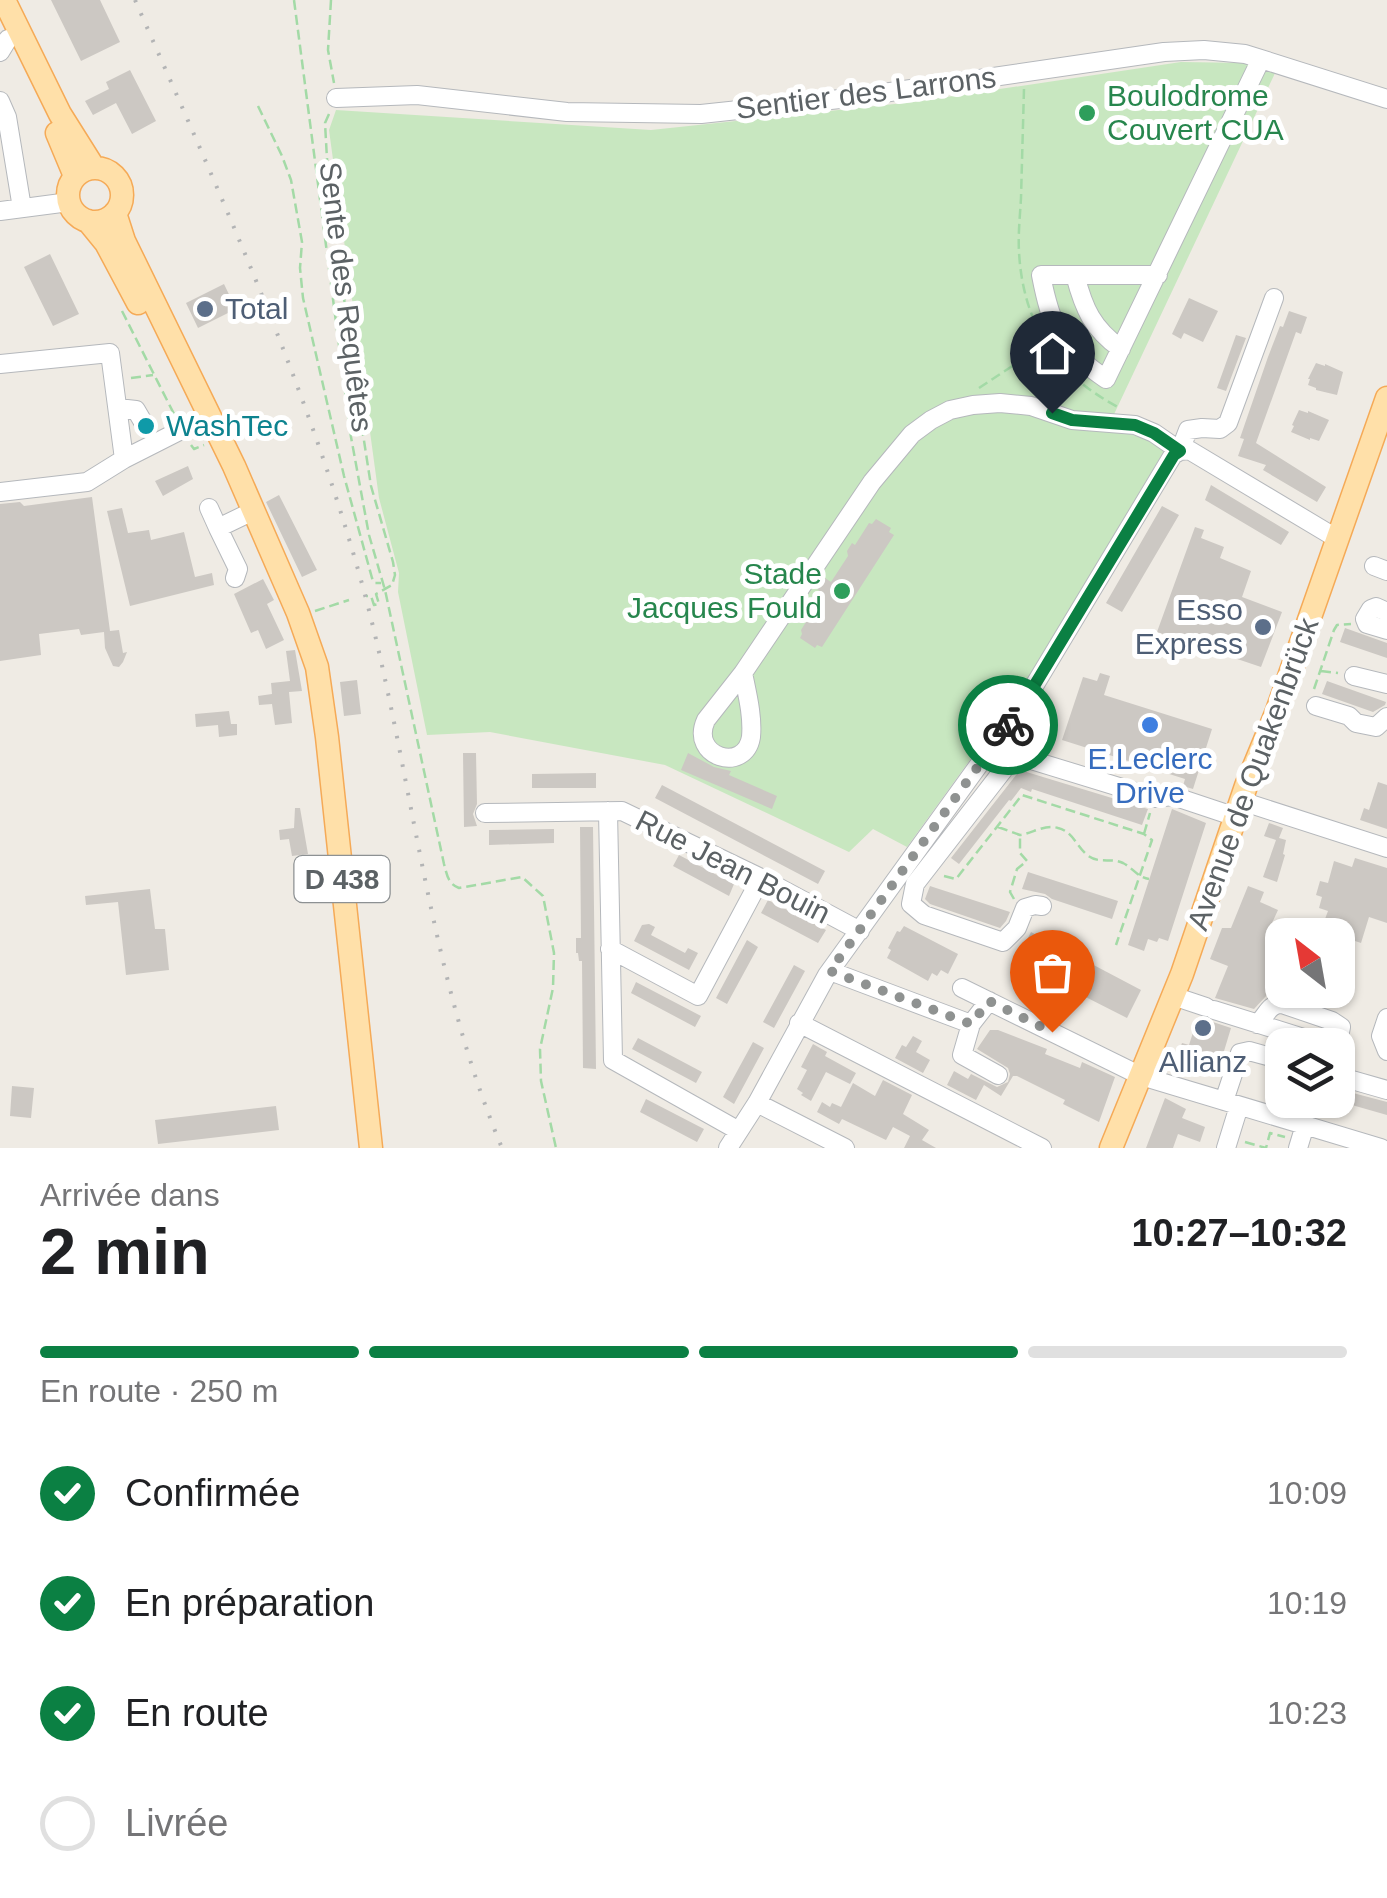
<!DOCTYPE html>
<html lang="fr">
<head>
<meta charset="utf-8">
<style>
  body { margin:0; font-family:Arial,sans-serif; background:#f2f2f2; color:#202124; height:100vh; display:flex; flex-direction:column; font-size:38px; white-space:nowrap }
  * { box-sizing:border-box; margin:0 }
  p { font-size:32px; color:#757577 }
  .icon { flex:none; width:55px; height:55px; fill:none; stroke:currentColor; stroke-width:2; stroke-linecap:round; stroke-linejoin:round }
  .map { position:relative; height:1148px; overflow:hidden }
  .details { display:flex; flex-direction:column; background:#fff; flex:1 }
  .details>* { flex:none }
  .needle { width:65px; rotate:329deg }
  .buttons { position:absolute; left:1265px; top:918px; display:grid; gap:20px }
  .buttons a { display:grid; place-items:center; width:90px; height:90px; border-radius:20px; background:#fff; box-shadow:0 2px 8px #0004; font-size:50px }
  .pin { position:absolute; display:grid; place-items:center; width:85px; height:85px; color:#fff; margin:-102px -42px; border-radius:50% 50% 50% 0; rotate:-45deg; box-shadow:0 0 10px #0007 }
  .pin .icon { rotate:45deg }
  .courier { position:absolute; display:grid; place-items:center; width:100px; height:100px; margin:-50px; border:8px solid #0b8043; border-radius:50%; background:#fff; color:#222; box-shadow:0 2px 12px #0007 }
  .summary em { font-style:normal; font-weight:700 }
  .summary div { display:flex; flex-direction:column-reverse }
  .summary { display:flex; align-items:center; justify-content:space-between; height:170px; padding:0 40px }
  h1 { font-size:65px; font-weight:700; line-height:75px }
  .bar { display:grid; grid-template-columns:repeat(4,1fr); gap:15px 10px; align-content:center; height:120px; padding:0 40px }
  .bar i { height:12px; border-radius:8px; background:#e0e0e0 }
  .bar .current { background:#0b8043 }
  .bar p { grid-column:span 4 }
  ol { padding:0 40px; list-style:none }
  li { display:flex; align-items:center; gap:30px; height:110px }
  li p { margin-inline-start:auto }
  li .icon { padding:10px; border-radius:50%; background:#0b8043; color:#fff; stroke-width:4 }
  li:last-child { color:#757577 }
  li i { width:55px; height:55px; border:5px solid #e0e0e0; border-radius:50% }
  .map>svg:first-child { display:block }
</style>
</head>
<body>
<div class="map">
<svg width="1387" height="1148" viewBox="0 0 1387 1148">
  <rect width="100%" height="100%" fill="#efebe4"/>
  <path fill="#c8e7c0" d="M1181,62L1247,63L1276,71L1108,427L1167,446L1027,681L907,847L873,829L849,852L665,765L490,732L427,735L398,592L399,573L379,498L329,130L336,110L651,130L913,102Z"/>
  <path fill="#ccc8c3" d="M51,0H100L120,42L81,61Z
    M130,70L156,121L132,134L116,103L93,115L85,101L109,89L106,82Z
    M50,254L79,314L53,326L24,267Z
    M224,284L236,309L198,328L186,303Z
    M1189,298L1218,311L1203,342L1184,333L1181,339L1172,334Z
    M1289,311L1307,317L1301,334L1296,332L1256,443L1326,487L1317,502L1263,470L1266,465L1238,456L1244,439L1240,438L1268,357L1280,326L1283,327Z
    M1236,335L1246,338L1226,391L1217,388Z
    M1316,363L1325,366V364L1343,372L1337,395L1316,390V388L1308,385L1310,379H1308Z
    M1299,410L1308,413V411L1329,420L1319,441L1310,438V440L1291,432L1294,426L1292,425Z
    M188,466L193,479L163,496L155,481Z
    M1211,485L1289,532L1281,545L1205,500Z
    M279,495L317,570L302,577L266,502Z
    M92,497L110,631L119,630L123,653L127,652L123,662L119,667L113,666L105,648L104,632L81,635L79,629L39,634L41,655L0,661V504L20,502L24,506Z
    M1162,506L1179,515L1122,612L1106,603Z
    M122,508L128,533L149,530L151,540L184,532L195,577L212,573L214,585L130,606L107,511Z
    M876,519L891,528L889,532L894,535L822,647L817,645L815,648L800,638L802,634L801,630L814,609L811,607L821,592L817,589L825,578L831,582L848,556L847,551L852,543L855,545L869,523L872,524Z
    M1195,527L1204,530L1201,538L1224,547L1220,558L1251,571L1242,597L1282,612L1261,667L1157,632Z
    M263,579L274,600L267,604L284,640L266,649L258,630L251,633L234,594Z
    M1345,628L1387,643V658L1340,642Z
    M295,650L302,691L289,692L292,723L275,725L272,704L259,705L258,696L272,694L271,683L290,681L286,651Z
    M1100,673L1110,676L1104,695L1212,729L1193,789L1183,786L1185,779L1062,740L1083,677L1097,681Z
    M357,680L361,714L344,716L340,682Z
    M1327,681L1386,702L1385,705L1373,712L1322,694Z
    M229,711L231,724H237V735L219,737L218,725L196,727L195,714Z
    M463,753H476L477,804L473,814L477,826L464,827Z
    M688,753L714,767L731,771L729,775L777,796L772,809L681,770Z
    M1020,770L1148,809L1142,825L1032,789L1031,792L1021,788L1011,801L1009,800L959,864L951,858Z
    M596,773V788H532V774Z
    M1378,782L1387,785V829L1360,820L1364,808L1369,810Z
    M662,785L825,871L818,884L655,798Z
    M295,808H300L308,854L292,856L289,839L280,840L279,830L294,828Z
    M1172,809L1206,823L1168,941L1159,938L1157,942L1148,939L1144,951L1128,945Z
    M1269,823L1283,828L1279,838L1286,840L1283,854L1285,855L1277,882L1263,877L1276,840L1264,836Z
    M580,827H593L596,1069L583,1068L582,961H579L578,953H576V938H581Z
    M554,829V843L489,845V830Z
    M679,855L734,884L729,896L673,866Z
    M1355,858L1387,868V923L1369,917L1361,943L1355,941L1338,984V935H1319L1328,911L1319,908L1322,897L1316,895L1320,881L1328,883L1334,861L1352,867Z
    M1028,872L1118,901L1112,919L1052,899L1045,894L1022,889Z
    M930,886L936,888L1010,912L1006,921L1000,928L930,904L925,899Z
    M1248,886L1264,892L1260,902L1278,910L1268,932L1282,937V987L1272,983L1267,995L1254,1009L1215,998L1228,966L1210,959L1222,928H1231Z
    M150,889L155,929H165L169,970L126,975L118,902L86,905L85,896Z
    M768,900L826,930L818,943L761,913Z
    M649,924L655,927L651,935L685,953L688,948L698,953L689,970L634,941L642,925Z
    M904,926L958,954L948,974L941,970L937,976L932,973L928,981L887,958L891,950L888,948L897,931L900,932Z
    M1031,932L1141,990L1127,1018L1060,984L1047,987L1012,970Z
    M747,940L758,947L727,1004L716,998Z
    M794,965L805,971L774,1028L763,1022Z
    M636,982L701,1016L695,1027L631,993Z
    M1198,1017L1231,1028L1221,1061L1198,1053L1191,1071L1174,1065L1182,1043L1189,1045Z
    M990,1030H998L1047,1049L1045,1054L1080,1068L1082,1062L1115,1077L1099,1122L1063,1104L1065,1100L1017,1076H1013L1001,1096L984,1085L976,1100L947,1085L954,1071L968,1079L971,1074L997,1087L1008,1082L1010,1074L1008,1068L977,1049Z
    M913,1036L922,1041L916,1052L930,1060L923,1073L895,1058L902,1045L906,1047Z
    M638,1038L702,1072L696,1083L632,1049Z
    M753,1042L764,1048L734,1104L723,1097Z
    M813,1044L827,1052L825,1056L856,1073L850,1084L826,1072L811,1101L801,1095L803,1093L797,1089L807,1070L801,1067Z
    M883,1080L912,1095L903,1114L929,1130L922,1140L936,1148H904L910,1136L893,1127L886,1140L842,1119L839,1124L817,1112L822,1102L830,1107L832,1103L841,1107L853,1083L875,1096Z
    M12,1086L34,1088L31,1118L10,1116Z
    M1338,1089L1387,1102V1115L1338,1101Z
    M1165,1098L1186,1109L1182,1118L1205,1127L1200,1142L1178,1134L1173,1148H1146Z
    M646,1099L704,1129L697,1142L640,1112Z
    M276,1106L279,1130L158,1144L155,1120Z"/>
  <g fill="none" stroke-linecap="round" stroke-linejoin="round">
    <g stroke="#b5b8bc" stroke-width="20">
      <path id="minor" d="M0,52L8,39
        M336,98L417,95L567,112L701,114L849,98L1164,52L1204,50L1245,54L1387,99
        M0,101L7,117L22,208
        M0,211L69,202
        M1075,275C1084,309 1092,328 1121,349
        M1158,275H1041C1051,327 1061,349 1106,379L1261,59
        M0,364L110,353L124,459L199,421
        M118,408L136,410L143,422
        M0,492L87,482L124,459
        M209,508L218,528
        M1374,566L1387,571
        M235,578L238,569L218,528L247,514
        M1387,612L1376,607L1371,609L1365,619L1367,624L1387,630
        M743,673C747,693 753,716 751,737C745,774 689,757 706,720L743,673L872,482L912,434L931,420L950,410L973,405L1000,403L1031,406L1072,420L1135,425L1154,433L1180,451L1189,450L1336,538
        M1354,676L1387,684
        M1316,706L1349,716L1356,723L1376,727L1387,717
        M1241,801L1387,848
        M608,811L613,1060L739,1131
        M485,813L622,811L761,878L860,931
        M1042,906L1035,905L1025,908L1017,928L1003,942L924,915L911,904L915,884L1011,760L1018,756L1155,798L1173,796L1236,817
        M610,949L698,996L761,878
        M830,971L971,1024L989,1001
        M962,988L1141,1076L1381,1148
        M1173,996L1206,1007
        M1214,1010L1326,1045
        M1387,1018L1381,1036L1387,1051
        M799,1023L1042,1148
        M971,1024L962,1055L998,1075
        M1257,1024C1267,1016 1268,1004 1282,1004L1332,1021L1341,1027L1338,1042L1333,1045
        M1338,1076L1387,1090
        M1224,1101L1240,1053L1249,1051L1282,1060
        M757,1103L845,1148
        M728,1148L757,1103L827,975L1025,701L1173,455L1180,451L1188,430L1202,428L1220,429L1228,423L1274,298
        M1226,1148L1239,1106
        M1298,1148L1305,1125"/>
    </g>
    <g stroke="#f5aa57" stroke-width="25">
      <path id="major" d="M4,0L60,114L94,168
        M57,133L75,176
        M68 195a27 27 0 1 1 54 0a27 27 0 1 1-54 0Z
        M115,213L124,241L234,466L298,613L317,667L327,737L371,1148
        M88,221L106,243L138,303
        M1111,1148L1182,974L1246,786L1277,711L1387,398"/>
    </g>
    <path stroke="#a3daa6" stroke-width="2.5" stroke-dasharray="10 5" stroke-linecap="butt" d="M294,0L351,437L369,535L385,590L444,864C447,875 448,884 459,888L522,877L543,896L554,953L553,988L540,1049L541,1081L556,1148
      M331,0L328,50L334,83
      M1024,89C1023,125 1022,161 1021,198C1020,216 1018,234 1019,252C1023,323 1055,374 1118,407
      M258,106L282,156L291,180L302,242L300,268L303,298L344,476L372,578L375,583H381
      M329,114L325,123L327,159L352,363L371,486L393,562L395,575L392,585L376,594L379,604L374,605L371,596H366
      M122,311L175,416
      M131,378L153,375
      M979,388L1047,343
      M191,445L194,449L204,445
      M315,611L349,600
      M1321,671L1338,673
      M1314,689L1334,630L1337,625L1351,624
      M998,827L1020,835C1033,833 1045,824 1058,828C1072,831 1076,845 1086,854C1098,865 1110,857 1123,863C1133,868 1137,877 1149,879
      M1144,834L1150,813
      M944,876L956,879L1022,795L1144,834L1152,840L1116,945
      M1014,899L1010,892L1017,869L1027,861L1020,853V837
      M1245,1142L1266,1148L1270,1133L1285,1137"/>
    <use href="#minor" stroke="#fff" stroke-width="18"/>
    <use href="#major" stroke="#ffe0a9" stroke-width="22"/>
    <path stroke="#b3b4b5" stroke-width="4" stroke-dasharray="2.5 12" stroke-linecap="butt" d="M135,0C220,194 308,386 364,591C413,776 428,971 502,1148"/>
  </g>
  <g fill="none" stroke-linecap="round" stroke-linejoin="round">
    <path stroke="#8f9291" stroke-width="10" stroke-dasharray="0 18" d="M1008,725L830,971L971,1024L989,1001L1052,1032"/>
    <path stroke="#0b8043" stroke-width="12" d="M1008,725L1025,701L1174,455L1180,451L1154,433L1135,425L1072,420L1052,413"/>
  </g>
  <g fill="#2e9e5b" stroke="#fff" stroke-width="4">
    <circle cx="1087" cy="113" r="10"/>
    <circle cx="842" cy="591" r="10"/>
  </g>
  <g fill="#5c6f8a" stroke="#fff" stroke-width="4">
    <circle cx="205" cy="309" r="10"/>
    <circle cx="1263" cy="627" r="10"/>
    <circle cx="1203" cy="1028" r="10"/>
  </g>
  <circle fill="#0f9aa8" stroke="#fff" stroke-width="4" cx="146" cy="426" r="10"/>
  <circle fill="#3f7fe0" stroke="#fff" stroke-width="4" cx="1150" cy="725" r="10"/>
  <g text-anchor="middle" stroke-width="10" stroke-linejoin="round" paint-order="stroke">
    <rect fill="#fff" stroke="#8d9193" stroke-width="2.5" x="294.5" y="856" width="95" height="46" rx="8"/>
    <g font-size="28" font-weight="bold" fill="#5c6265">
      <text x="342" y="889">D 438</text>
    </g>
    <g font-size="30" fill="#5c6265" stroke="#fff">
      <text transform="translate(866 93) rotate(-7)" y="10">Sentier des Larrons</text>
      <text transform="translate(346 297) rotate(83)" y="10">Sente des Requêtes</text>
      <text transform="translate(1253 774) rotate(-70)" y="10">Avenue de Quakenbrück</text>
      <text transform="translate(733 867) rotate(27)" y="10">Rue Jean Bouin</text>
    </g>
    <g font-size="30" fill="#27864d" stroke="#fff" text-anchor="start">
      <text x="1107" y="106">Boulodrome<tspan x="1107" dy="34">Couvert CUA</tspan></text>
      <text x="822" y="584" text-anchor="end">Stade<tspan x="822" dy="34">Jacques Fould</tspan></text>
    </g>
    <g font-size="30" fill="#4e5e75" stroke="#fff" text-anchor="start">
      <text x="225" y="319">Total</text>
      <text x="1243" y="620" text-anchor="end">Esso<tspan x="1243" dy="34">Express</tspan></text>
      <text x="1203" y="1072" text-anchor="middle">Allianz</text>
    </g>
    <g font-size="30" fill="#0d838f" stroke="#fff" text-anchor="start">
      <text x="166" y="436">WashTec</text>
    </g>
    <g font-size="30" fill="#366cbe" stroke="#fff">
      <text x="1150" y="769">E.Leclerc<tspan x="1150" dy="34">Drive</tspan></text>
    </g>
  </g>
</svg>
<div class="buttons">
<a><svg class="needle" viewBox="-14 -14 28 28"><path d="M0-13l5 13h-10z" fill="#e53935"/><path d="M0 13l5-13h-10z" fill="#757577"/></svg></a>
<a><svg class="icon" aria-label="layers" viewBox="0 0 24 24"><path d="M12 4l9 5-9 5-9-5zM3 14l9 5 9-5"/></svg></a>
</div>
<div class="pin" style="left:1052px;top:1032px;background:#ea580c"><svg class="icon" aria-label="bag" viewBox="0 0 24 24"><path d="M5 8h14l-1 12H6zM9 8a3 3 0 0 1 6 0"/></svg></div>
<div class="pin" style="left:1052px;top:413px;background:#1f2937"><svg class="icon" aria-label="home" viewBox="0 0 24 24"><path d="M3 11l9-7 9 7M6 9v11h12V9"/></svg></div>
<div class="courier" style="left:1008px;top:725px"><svg class="icon" aria-label="bike" viewBox="0 0 24 24"><circle cx="6" cy="16" r="4"/><circle cx="18" cy="16" r="4"/><path d="M6 16l4-8h5l3 8M10 8l3 8H6M13 5h3"/></svg></div>
</div>
<section class="details">
<div class="summary"><div><h1>2 min</h1><p>Arrivée dans</p></div><em>10:27–10:32</em></div>
<div class="bar"><i class="current"></i><i class="current"></i><i class="current"></i><i></i><p>En route · 250 m</p></div>
<ol>
<li><svg class="icon" aria-label="check" viewBox="0 0 24 24"><path d="M5 12l5 5 9-10"/></svg>Confirmée<p>10:09</p></li>
<li><svg class="icon" aria-label="check" viewBox="0 0 24 24"><path d="M5 12l5 5 9-10"/></svg>En préparation<p>10:19</p></li>
<li><svg class="icon" aria-label="check" viewBox="0 0 24 24"><path d="M5 12l5 5 9-10"/></svg>En route<p>10:23</p></li>
<li><i></i>Livrée</li>
</ol>
</section>
</body>
</html>
